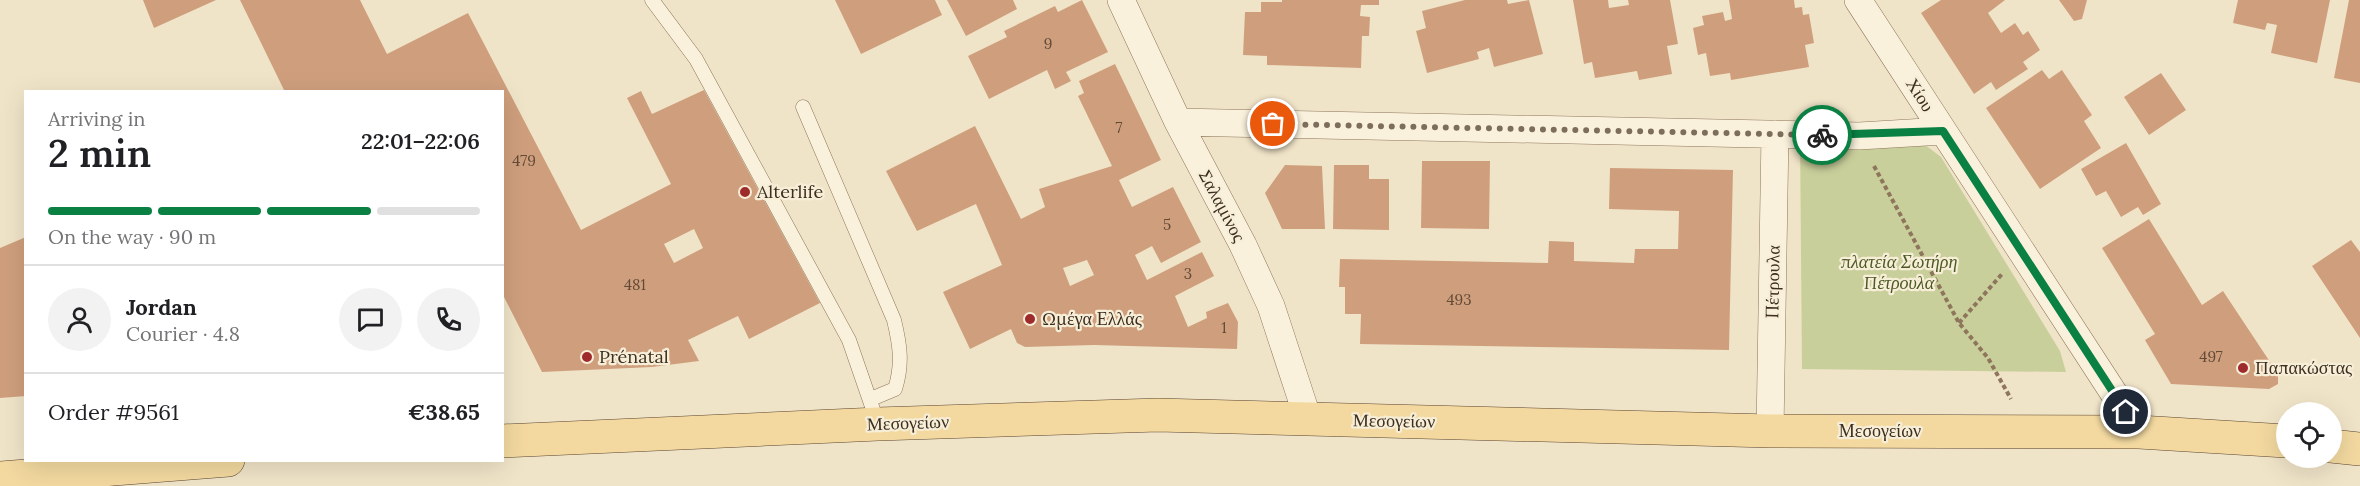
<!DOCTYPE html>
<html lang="en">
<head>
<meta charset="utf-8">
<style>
  body { margin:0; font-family:Lora,serif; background:#f2f2f2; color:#202124; height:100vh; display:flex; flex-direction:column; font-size:22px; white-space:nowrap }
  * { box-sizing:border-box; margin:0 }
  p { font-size:20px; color:#757577 }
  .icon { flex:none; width:33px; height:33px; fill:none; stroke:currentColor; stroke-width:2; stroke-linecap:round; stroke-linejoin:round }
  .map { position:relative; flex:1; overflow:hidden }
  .drawer { position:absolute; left:24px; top:90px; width:480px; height:372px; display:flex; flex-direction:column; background:#fff; border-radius:0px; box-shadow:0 6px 24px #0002 }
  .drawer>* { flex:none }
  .controls { position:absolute; left:2276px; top:402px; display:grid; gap:12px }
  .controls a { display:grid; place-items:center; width:66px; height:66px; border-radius:50%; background:#fff; box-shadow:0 6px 24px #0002; font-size:30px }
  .pin { position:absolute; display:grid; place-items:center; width:51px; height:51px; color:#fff; margin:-26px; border:3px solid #fff; border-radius:50%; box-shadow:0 2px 6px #0007 }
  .courier { position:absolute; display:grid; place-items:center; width:60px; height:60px; margin:-30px; border:4px solid #0b8043; border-radius:50%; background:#fff; color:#222; box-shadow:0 2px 8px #0007 }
  .summary em { font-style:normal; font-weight:600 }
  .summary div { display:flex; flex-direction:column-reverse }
  .summary { display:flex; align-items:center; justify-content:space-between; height:102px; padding:0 24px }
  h1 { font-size:39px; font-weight:600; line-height:45px }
  .bar { display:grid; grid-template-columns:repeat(4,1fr); gap:9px 6px; align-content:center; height:72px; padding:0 24px }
  .bar i { height:8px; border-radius:4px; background:#e0e0e0 }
  .bar .current { background:#0b8043 }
  .bar p { grid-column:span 4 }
  .line { display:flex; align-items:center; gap:15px; padding:0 24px; border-top:2px solid #e0e0e0 }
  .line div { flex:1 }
  .round { display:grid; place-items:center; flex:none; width:63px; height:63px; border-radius:32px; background:#f2f2f2 }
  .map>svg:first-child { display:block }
</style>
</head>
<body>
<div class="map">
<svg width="2360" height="486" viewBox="0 0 2360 486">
  <rect width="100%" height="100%" fill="#f0e4c8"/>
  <path fill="#c9cf9b" d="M1800,138L1924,144L1941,157L2060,351L2066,372L1802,369Z"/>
  <path fill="#cf9f7d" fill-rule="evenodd" d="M143,0H216L154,28Z
    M240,0H360L387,54L468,13L581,230L671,184L627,98L641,91L652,114L704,90L820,303L749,339L738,316L688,340L699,361L652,367L542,372L502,293V92H285ZM694,229L703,248L674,263L664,244Z
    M835,0H935L942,15L861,54Z
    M947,0H1013L1017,9L966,36Z
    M1082,0L1108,52L1066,72L1071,81L1055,89L1047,70L989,99L968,56L1007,37L1004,31L1055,6L1058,12Z
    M1282,0H1379V5H1361L1360,16L1370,17L1369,36H1362L1361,68L1267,65V56L1243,55L1245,12H1261V2H1282Z
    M1465,0H1507L1508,4L1529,0L1543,54L1494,67L1489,48L1477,52L1479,59L1427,73L1416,31L1426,28L1422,11Z
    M1573,0H1608L1609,8L1629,5L1628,0H1670L1678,44L1667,46L1672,74L1639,80L1637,71L1595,78L1592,62L1584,64Z
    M1729,0H1794L1795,8L1802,7L1803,15L1809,14L1814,43L1805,45L1809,67L1731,80L1730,73L1710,76L1706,53L1698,55L1693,28L1704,25L1702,16L1723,12L1725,21L1732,19Z
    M1941,0H2005L1988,13L2001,33L2015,23L2023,35L2028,31L2040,50L2023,62L2028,69L1996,90L1991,82L1974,94L1921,13Z
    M2059,0H2087L2082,19L2074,21Z
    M2238,0H2330L2317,63L2271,53L2277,25L2267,23L2265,30L2233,23Z
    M2349,0H2360V83L2334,78Z
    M1115,64L1161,160L1119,180L1132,207L1173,187L1201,242L1161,263L1152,246L1135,255L1147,280L1202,252L1214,276L1175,296L1188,327L1207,318L1206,312L1228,303L1238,322L1237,349L1094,345L1025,347L1017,343L1011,329L970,349L943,292L1002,265L976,204L917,231L886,171L975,126L1021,219L1045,207L1039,189L1112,166L1078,96L1084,93L1079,81ZM1087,260L1094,275L1070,286L1063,268Z
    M2042,70L2049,79L2062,70L2092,115L2084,121L2101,148L2040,189L1986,108Z
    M2161,73L2186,110L2149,135L2124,97Z
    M2126,143L2161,204L2143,215L2138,207L2121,217L2106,191L2096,196L2081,169Z
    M1422,161H1490L1489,229L1421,228Z
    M1285,165L1322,166L1325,229H1282L1265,193Z
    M1334,165H1369V179H1389V230L1333,229Z
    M1610,168L1733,170L1729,350L1360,344L1361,314H1345V287H1339L1340,259L1548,263L1549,241L1574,242V261L1634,263L1635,249H1678L1679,211L1609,209Z
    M2149,219L2202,305L2223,291L2278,374V384L2269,389L2171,384L2145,340L2155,334L2102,248Z
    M26,237V396L0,398V248Z
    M2351,240L2360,252V338L2312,266Z"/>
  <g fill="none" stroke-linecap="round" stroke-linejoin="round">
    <g stroke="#8d765c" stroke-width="15">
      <path id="lane" d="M652,0L696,59L849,340L878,424
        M803,107L894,320C900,345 903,364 895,389L871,399"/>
    </g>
    <g stroke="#8d765c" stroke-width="28">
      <path id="street" d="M1121,0L1178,122L1243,245L1271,306L1308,419
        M1858,0L2139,432
        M1178,122L1859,136L1943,131
        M1770,431L1775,134"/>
    </g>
    <g stroke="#5b4430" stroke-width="34">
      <path id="primary" d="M502,441L878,424L1158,415L1770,431L2139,432L2286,441
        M2331,446L2360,449
        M0,478L228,460"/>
    </g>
    <path stroke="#8d765c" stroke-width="4" stroke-dasharray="4.5 3" stroke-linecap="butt" d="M1874,166L1959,323L1988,358L2011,399
      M1959,323L2002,274"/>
    <use href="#lane" stroke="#faf1dc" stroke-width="14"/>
    <use href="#street" stroke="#faf1dc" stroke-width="27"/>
    <use href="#primary" stroke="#f3d9a0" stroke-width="33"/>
  </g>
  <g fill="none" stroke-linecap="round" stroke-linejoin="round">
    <path stroke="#7c6e5b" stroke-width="6" stroke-dasharray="0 10.8" d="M1273,124L1822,135"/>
    <path stroke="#0b8043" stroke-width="8" d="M1822,135L1943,131L2126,412"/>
  </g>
  <g fill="#9e2a2b" stroke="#f7eed8" stroke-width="2">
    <circle cx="745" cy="192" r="6"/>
    <circle cx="1030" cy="319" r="6"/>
    <circle cx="587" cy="357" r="6"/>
    <circle cx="2243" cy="368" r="6"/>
  </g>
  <g text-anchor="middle" stroke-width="4.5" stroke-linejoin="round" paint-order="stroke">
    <g font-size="15" fill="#624a37">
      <text x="1048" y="49">9</text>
      <text x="1119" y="133">7</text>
      <text x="524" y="166">479</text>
      <text x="1167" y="230">5</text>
      <text x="1188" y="279">3</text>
      <text x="635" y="290">481</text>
      <text x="1459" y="305">493</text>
      <text x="1224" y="333">1</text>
      <text x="2211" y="362">497</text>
    </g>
    <g font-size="18" fill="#3d2e20" stroke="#f7eed8">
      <text transform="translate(1920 95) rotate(57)" y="6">Χίου</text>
      <text transform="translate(1222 206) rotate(62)" y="6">Σαλαμίνος</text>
      <text transform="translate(1773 282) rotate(-89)" y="6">Πέτρουλα</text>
      <text transform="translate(1394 421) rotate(1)" y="6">Μεσογείων</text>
      <text transform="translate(908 423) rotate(-2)" y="6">Μεσογείων</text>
      <text x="1880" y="437">Μεσογείων</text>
    </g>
    <g font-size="18" fill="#3d2e20" stroke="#f7eed8" text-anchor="start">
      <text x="757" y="198">Alterlife</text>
      <text x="1042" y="325">Ωμέγα Ελλάς</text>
      <text x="599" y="363">Prénatal</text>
      <text x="2255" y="374">Παπακώστας</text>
    </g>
    <g font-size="18" font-style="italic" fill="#4d5a26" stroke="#f7eed8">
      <text x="1899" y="268">πλατεία Σωτήρη<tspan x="1899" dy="21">Πέτρουλα</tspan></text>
    </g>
  </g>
</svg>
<div class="controls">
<a><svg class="icon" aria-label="locate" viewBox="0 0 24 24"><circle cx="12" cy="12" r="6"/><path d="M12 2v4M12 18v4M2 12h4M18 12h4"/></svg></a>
</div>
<div class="pin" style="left:1273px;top:124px;background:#ea580c"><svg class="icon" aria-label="bag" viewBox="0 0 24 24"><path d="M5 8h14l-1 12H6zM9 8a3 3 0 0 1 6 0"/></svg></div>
<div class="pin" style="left:2126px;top:412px;background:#1f2937"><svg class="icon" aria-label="home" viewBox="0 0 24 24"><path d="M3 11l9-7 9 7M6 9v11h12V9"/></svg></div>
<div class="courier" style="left:1822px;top:135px"><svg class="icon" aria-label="bike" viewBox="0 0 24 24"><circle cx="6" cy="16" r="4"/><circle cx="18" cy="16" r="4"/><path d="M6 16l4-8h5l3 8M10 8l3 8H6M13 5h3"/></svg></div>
<section class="drawer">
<div class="summary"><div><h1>2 min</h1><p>Arriving in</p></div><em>22:01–22:06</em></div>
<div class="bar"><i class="current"></i><i class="current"></i><i class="current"></i><i></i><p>On the way · 90 m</p></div>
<div class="line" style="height:108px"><a class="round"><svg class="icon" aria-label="person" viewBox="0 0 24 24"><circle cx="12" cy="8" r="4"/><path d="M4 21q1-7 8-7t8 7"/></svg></a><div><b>Jordan</b><p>Courier · 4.8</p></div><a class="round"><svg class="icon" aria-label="chat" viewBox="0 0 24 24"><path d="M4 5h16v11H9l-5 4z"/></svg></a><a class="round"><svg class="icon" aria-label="phone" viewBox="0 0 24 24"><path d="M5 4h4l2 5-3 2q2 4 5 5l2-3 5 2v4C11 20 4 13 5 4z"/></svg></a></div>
<div class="line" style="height:78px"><div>Order #9561</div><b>€38.65</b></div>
</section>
</div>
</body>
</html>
